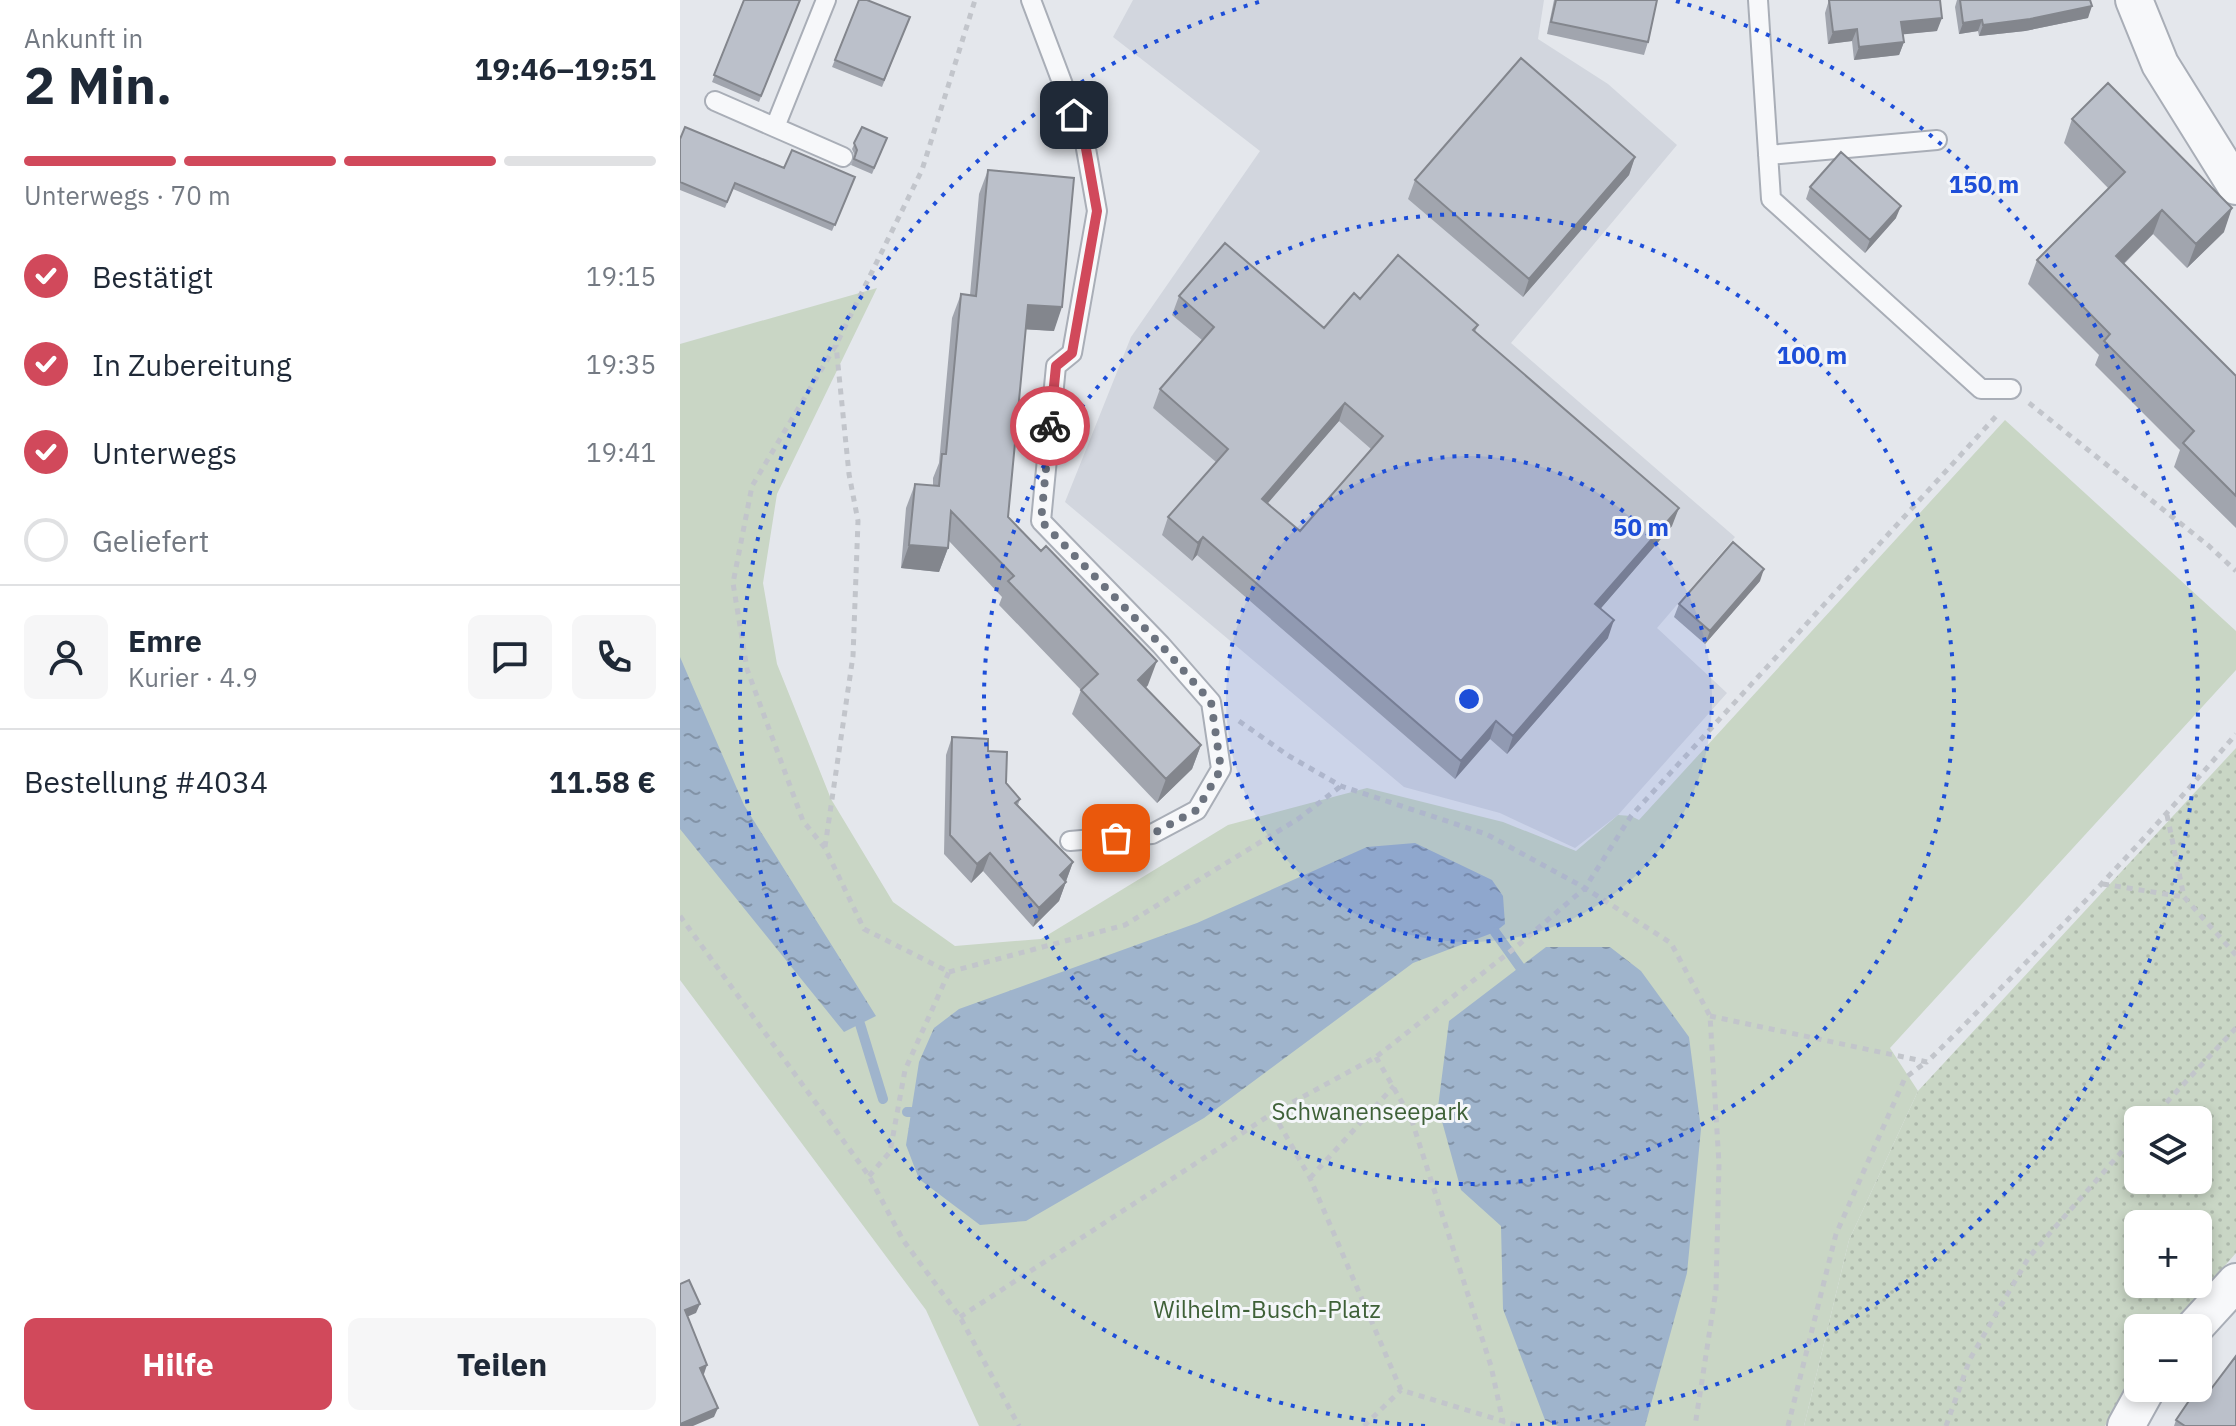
<!DOCTYPE html>
<html lang="de">
<head>
<meta charset="utf-8">
<style>
  body { margin:0; font-family:"IBM Plex Sans",sans-serif; background:#f6f6f7; color:#1f2937; height:100vh; display:flex; flex-direction:column; font-size:30px; white-space:nowrap }
  * { box-sizing:border-box; margin:0 }
  p { font-size:26px; color:#747a83 }
  .icon { flex:none; width:44px; height:44px; fill:none; stroke:currentColor; stroke-width:2; stroke-linecap:round; stroke-linejoin:round }
  .map { position:relative; flex:1; overflow:hidden }
  .panel { display:flex; flex-direction:column; background:#fff; width:680px }
  .panel>* { flex:none }
  .controls { position:absolute; left:1444px; top:1106px; display:grid; gap:16px }
  .controls a { display:grid; place-items:center; width:88px; height:88px; border-radius:12px; background:#fff; box-shadow:0 4px 12px #0003; font-size:40px }
  .pin { position:absolute; display:grid; place-items:center; width:68px; height:68px; color:#fff; margin:-34px; border-radius:16px; box-shadow:0 4px 12px #0006 }
  .courier { position:absolute; display:grid; place-items:center; width:80px; height:80px; margin:-40px; border:6px solid #d1495b; border-radius:50%; background:#fff; color:#222; box-shadow:0 2px 10px #0007 }
  .head em { font-style:normal; font-weight:800 }
  .head div { display:flex; flex-direction:column-reverse }
  .head { display:flex; align-items:center; justify-content:space-between; height:136px; padding:0 24px }
  h1 { font-size:52px; font-weight:800; line-height:60px }
  .bar { display:grid; grid-template-columns:repeat(4,1fr); gap:12px 8px; align-content:center; height:96px; padding:0 24px }
  .bar i { height:10px; border-radius:6px; background:#e0e1e3 }
  .bar .active { background:#d1495b }
  .bar p { grid-column:span 4 }
  .line { display:flex; align-items:center; gap:20px; padding:0 24px; border-top:2px solid #e0e1e3 }
  .line div { flex:1 }
  .round { display:grid; place-items:center; flex:none; width:84px; height:84px; border-radius:12px; background:#f6f6f7 }
  ol { padding:0 24px; list-style:none }
  li { display:flex; align-items:center; gap:24px; height:88px }
  li p { margin-inline-start:auto }
  li .icon { padding:8px; border-radius:50%; background:#d1495b; color:#fff; stroke-width:4 }
  li:last-child { color:#747a83 }
  li i { width:44px; height:44px; border:4px solid #e0e1e3; border-radius:50% }
  .cta { display:flex; gap:16px; margin-top:auto; padding:16px 24px }
  .cta a { flex:1; height:92px; border-radius:12px; background:#d1495b; color:#fff; font-size:32px; font-weight:800; line-height:92px; text-align:center }
  .cta a+a { background:#f6f6f7; color:#1f2937 }
  main { display:flex; flex:1; min-height:0 }
  .map>svg:first-child { display:block }
</style>
</head>
<body>
<main>
<section class="panel">
<div class="head"><div><h1>2 Min.</h1><p>Ankunft in</p></div><em>19:46–19:51</em></div>
<div class="bar"><i class="active"></i><i class="active"></i><i class="active"></i><i></i><p>Unterwegs · 70 m</p></div>
<ol>
<li><svg class="icon" aria-label="check" viewBox="0 0 24 24"><path d="M5 12l5 5 9-10"/></svg>Bestätigt<p>19:15</p></li>
<li><svg class="icon" aria-label="check" viewBox="0 0 24 24"><path d="M5 12l5 5 9-10"/></svg>In Zubereitung<p>19:35</p></li>
<li><svg class="icon" aria-label="check" viewBox="0 0 24 24"><path d="M5 12l5 5 9-10"/></svg>Unterwegs<p>19:41</p></li>
<li><i></i>Geliefert</li>
</ol>
<div class="line" style="height:144px"><a class="round"><svg class="icon" aria-label="person" viewBox="0 0 24 24"><circle cx="12" cy="8" r="4"/><path d="M4 21q1-7 8-7t8 7"/></svg></a><div><b>Emre</b><p>Kurier · 4.9</p></div><a class="round"><svg class="icon" aria-label="chat" viewBox="0 0 24 24"><path d="M4 5h16v11H9l-5 4z"/></svg></a><a class="round"><svg class="icon" aria-label="phone" viewBox="0 0 24 24"><path d="M5 4h4l2 5-3 2q2 4 5 5l2-3 5 2v4C11 20 4 13 5 4z"/></svg></a></div>
<div class="line" style="height:104px"><div>Bestellung #4034</div><b>11.58 €</b></div>
<div class="cta"><a>Hilfe</a><a>Teilen</a></div>
</section>
<div class="map">
<svg width="1556" height="1426" viewBox="0 0 1556 1426">
  <defs>
    <pattern id="grass-dots" width="8" height="8" patternUnits="userSpaceOnUse" patternTransform="scale(2)"><rect width="8" height="8" fill="#c9d6c5"/><path d="M2 2h.1M6 6h.1" fill="none" stroke="#adb8ab" stroke-width="1.8" stroke-linecap="round"/></pattern>
    <pattern id="water-ripples" width="26" height="14" patternUnits="userSpaceOnUse" patternTransform="scale(2)"><rect width="26" height="14" fill="#9fb4cc"/><path d="M2 4q2-2 4 0t4 0M15 11q2-2 4 0t4 0" fill="none" stroke="#8293a7"/></pattern>
  </defs>
  <rect width="100%" height="100%" fill="#e4e7ec"/>
  <path fill="#d2d6de" d="M453,0H864L858,39L928,84L997,145L831,343L1055,537L977,628L1047,693L938,815L895,848L820,813L724,787L385,502L451,337L580,151L433,37Z"/>
  <path fill="url(#grass-dots)" fill-rule="evenodd" d="M1556,748V1253L1490,1328H1458V1366L1425,1426H1124L1169,1240L1238,1091ZM1458,1120H1518V1180H1458ZM1458,1224H1518V1284H1458Z"/>
  <path fill="#c9d6c5" d="M197,288L97,494L83,583L97,664L151,799L213,902L275,946L361,939L548,825L687,788L823,822L896,851L938,815L951,816L959,820L1325,420L1556,631V670L1210,1048L1238,1091L1169,1240L1124,1426H299L246,1310L0,980V344Z"/>
  <path fill="url(#water-ripples)" d="M0,657L64,805L196,1016L164,1032L0,829Z
    M735,843L812,880L823,896L825,924L815,932L733,963L524,1118L346,1221L300,1225L239,1179L226,1145L239,1062L254,1028L279,1009L517,923L687,847Z
    M866,947H930L961,971L1009,1037L1021,1129L1007,1273L965,1426H878L865,1420L823,1309L821,1226L781,1190L758,1107L769,1021Z"/>
  <g fill="none" stroke-linecap="round" stroke-linejoin="round">
    <path stroke="#9fb4cc" stroke-width="10" d="M815,932L840,967
      M180,1024L203,1099
      M227,1112H231"/>
    <g stroke="#a9aeb7" stroke-width="22">
      <path id="service" d="M351,0L405,143L417,211L392,353L376,366L361,521L481,645L531,702L541,769L517,810L472,834L390,841
        M1078,0L1091,199L1301,389H1331
        M35,101L163,157
        M95,127L146,0
        M1088,155L1257,140"/>
    </g>
    <g stroke="#a9aeb7" stroke-width="40">
      <path id="minor" d="M1454,0L1480,64L1556,186
        M1514,1328L1556,1282
        M1446,1426L1467,1388"/>
    </g>
    <path stroke="#c2c5cb" stroke-width="5" stroke-dasharray="6 6" stroke-linecap="butt" d="M1349,403L1529,546L1556,571
      M559,721L609,756L661,786L806,834L905,888L991,943L1030,1016L1039,1164L1036,1290L1015,1426
      M1487,815L1504,897L1556,955
      M145,847L173,656L178,521L169,474L156,345
      M1423,884L1504,897
      M0,916L189,1176L223,1240L280,1317L339,1426
      M269,972L445,925L618,819L661,786
      M1030,1016L1247,1062C1354,956 1458,849 1556,734
      M696,1057L731,1118L811,1366L823,1422L821,1426
      M593,1113L630,1178L721,1390L839,1426
      M1470,1120L1556,1028
      M189,1176L210,1152L225,1070L269,972L184,929L145,848L123,821L67,669L53,583L72,486L156,345L242,170L295,0
      M630,1178L714,1086
      M280,1317L593,1113L696,1057L836,947L905,888L951,816L1319,413
      M684,1426L721,1390
      M1108,1426L1156,1234L1225,1078L1246,1062
      M1266,1426L1290,1359L1349,1257L1458,1133"/>
    <use href="#service" stroke="#f7f8fa" stroke-width="18"/>
    <use href="#minor" stroke="#f7f8fa" stroke-width="36"/>
  </g>
  <path fill="#a1a5ae" fill-rule="evenodd" d="M64,0H119L79,102L32,82Z
    M179,0L230,17L202,87L152,67Z
    M874,0H977L968,42L964,55L867,34Z
    M1149,0L1257,31L1223,34L1224,42L1219,55L1174,60L1172,41L1148,44L1145,13Z
    M1277,0H1410L1408,18L1345,31L1299,36L1298,31L1279,34L1275,7Z
    M1392,119L1544,232L1507,268L1473,234L1444,264L1556,376V528L1494,467L1500,450L1415,365L1419,355L1348,284L1357,260L1429,189L1384,143Z
    M182,127L207,138L192,174L171,165L175,156L172,149Z
    M0,139L104,168L175,177L152,231L53,189L45,208L0,190Z
    M955,157L949,175L843,297L728,199L735,180Z
    M308,170L374,331L345,329L328,517L468,685L466,688L521,745L512,769L477,803L392,714L401,690L319,605L322,597L269,541L268,548L259,572L221,568L226,508L235,484L253,486V478L259,463L272,318L281,294L290,295L299,194Z
    M1130,187L1216,218L1185,253L1126,199Z
    M499,296L644,328L680,299L798,325L795,332L992,526L921,608L928,638L827,754L810,739L775,779L517,555L512,561L482,535L488,517L536,462L473,408L480,389L522,340L492,315ZM659,421L691,449L620,531L587,503Z
    M1080,581L1025,644L994,617L999,604Z
    M272,737L308,751L326,783L340,799L338,805L393,862L379,901L353,927L303,871L291,883L264,854L266,755Z
    M1531,1389L1556,1426H1494L1496,1420Z"/>
  <path fill="#83868d" d="M1412,6L1408,18L1345,31L1299,36L1303,25Z
    M1262,18L1257,31L1217,35L1221,22Z
    M1302,20L1298,31L1279,34L1283,23Z
    M1177,29L1172,41L1148,44L1153,32Z
    M1224,42L1219,55L1174,60L1179,47Z
    M955,157L949,175L843,297L849,279Z
    M1221,206L1216,218L1185,253L1190,240Z
    M1552,208L1544,232L1507,268L1516,244Z
    M1482,210L1473,234L1427,280L1436,256Z
    M348,305L382,307L374,331L339,329Z
    M665,403L659,421L576,517L582,499Z
    M999,508L992,526L909,622L915,604Z
    M523,537L517,555L512,561L518,543Z
    M229,545L268,548L259,572L221,568Z
    M1084,569L1080,581L1025,644L1030,631Z
    M934,620L928,638L827,754L833,736Z
    M477,661L468,685L449,704L458,680Z
    M816,721L810,739L775,779L781,761Z
    M521,745L512,769L477,803L486,779Z
    M310,853L303,871L291,883L297,864Z
    M393,862L386,881L373,894L380,875Z
    M386,882L379,901L353,927L359,908Z
    M20,1304L16,1313L2,1319L5,1310Z
    M27,1365L24,1374L17,1377L20,1368Z
    M38,1408L34,1417L13,1426H0V1424Z"/>
  <path fill="#bbc0ca" stroke="#83868d" stroke-width="2" fill-rule="evenodd" d="M64,0H120L81,96L34,75Z
    M179,0H187L230,17L204,80L155,60Z
    M876,0H977L968,42L871,22Z
    M1149,0H1260L1262,18L1221,22L1224,42L1179,47L1177,29L1153,32Z
    M1280,0H1410L1412,6L1350,19L1303,25L1302,20L1283,23Z
    M841,58L955,157L849,279L735,180Z
    M1428,83L1552,208L1516,244L1482,210L1436,256L1556,376V496L1503,443L1514,431L1424,341L1430,334L1357,260L1445,172L1392,119Z
    M5,127L104,168L112,150L175,177L155,225L55,183L47,202L0,182V139Z
    M182,127L207,138L194,168L174,159L177,150L174,143Z
    M1161,152L1221,206L1190,240L1130,187Z
    M308,170L394,178L382,307L348,305L328,517L361,551L366,546L477,661L458,680L521,745L486,779L401,690L418,674L328,581L334,576L271,511L268,548L229,545L235,484L259,486L262,454H266L281,294L296,296Z
    M545,243L644,328L674,293L680,299L718,255L798,325L793,330L999,508L915,604L934,620L833,736L816,721L781,761L523,537L518,543L488,517L548,449L480,389L534,327L499,296ZM665,403L703,436L620,531L582,499Z
    M1053,542L1084,569L1030,631L999,604Z
    M272,737L308,739V751L327,752L326,783L340,799L335,803L393,862L380,875L386,882L359,908L310,853L297,864L270,835Z
    M9,1280L20,1304L5,1310L27,1365L20,1368L38,1408L0,1424V1284Z
    M1556,1356V1426H1505L1496,1420L1521,1383L1531,1389Z"/>
  <g fill="none" stroke-linecap="round" stroke-linejoin="round">
    <path stroke="#6c737f" stroke-width="8" stroke-dasharray="0 14.4" d="M370,426L361,521L481,645L531,702L541,769L517,810L472,834L436,838"/>
    <path stroke="#d1495b" stroke-width="10" d="M370,426L376,366L392,353L417,211L405,143L394,115"/>
  </g>
  <circle cx="789" cy="699" r="243" fill="#1d4ed8" fill-opacity=".12"/>
  <g fill="none" stroke="#1d4ed8" stroke-width="4" stroke-dasharray="4 8">
    <circle cx="789" cy="699" r="243"/>
    <circle cx="789" cy="699" r="485"/>
    <path d="M745 1426A728 728 0 0 1 582 1M996 1A728 728 0 0 1 833 1426"/>
  </g>
  <g text-anchor="middle" stroke-width="6" stroke-linejoin="round" paint-order="stroke">
    <g font-size="24" fill="#3f6138" stroke="#f4f6f9">
      <text x="690" y="1120">Schwanenseepark</text>
      <text x="587" y="1318">Wilhelm-Busch-Platz</text>
    </g>
  </g>
  <circle cx="789" cy="699" r="12" fill="#1d4ed8" stroke="#f4f6f9" stroke-width="4"/>
  <g font-size="24" text-anchor="middle" font-weight="bold" fill="#1d4ed8" stroke="#f4f6f9" stroke-width="6" stroke-linejoin="round" paint-order="stroke">
    <text x="1304" y="193">150 m</text>
    <text x="1132" y="364">100 m</text>
    <text x="961" y="536">50 m</text>
  </g>
</svg>
<div class="controls">
<a><svg class="icon" aria-label="layers" viewBox="0 0 24 24"><path d="M12 4l9 5-9 5-9-5zM3 14l9 5 9-5"/></svg></a>
<a>+</a>
<a>−</a>
</div>
<div class="pin" style="left:436px;top:838px;background:#ea580c"><svg class="icon" aria-label="bag" viewBox="0 0 24 24"><path d="M5 8h14l-1 12H6zM9 8a3 3 0 0 1 6 0"/></svg></div>
<div class="pin" style="left:394px;top:115px;background:#1f2937"><svg class="icon" aria-label="home" viewBox="0 0 24 24"><path d="M3 11l9-7 9 7M6 9v11h12V9"/></svg></div>
<div class="courier" style="left:370px;top:426px"><svg class="icon" aria-label="bike" viewBox="0 0 24 24"><circle cx="6" cy="16" r="4"/><circle cx="18" cy="16" r="4"/><path d="M6 16l4-8h5l3 8M10 8l3 8H6M13 5h3"/></svg></div>
</div>
</main>
</body>
</html>
